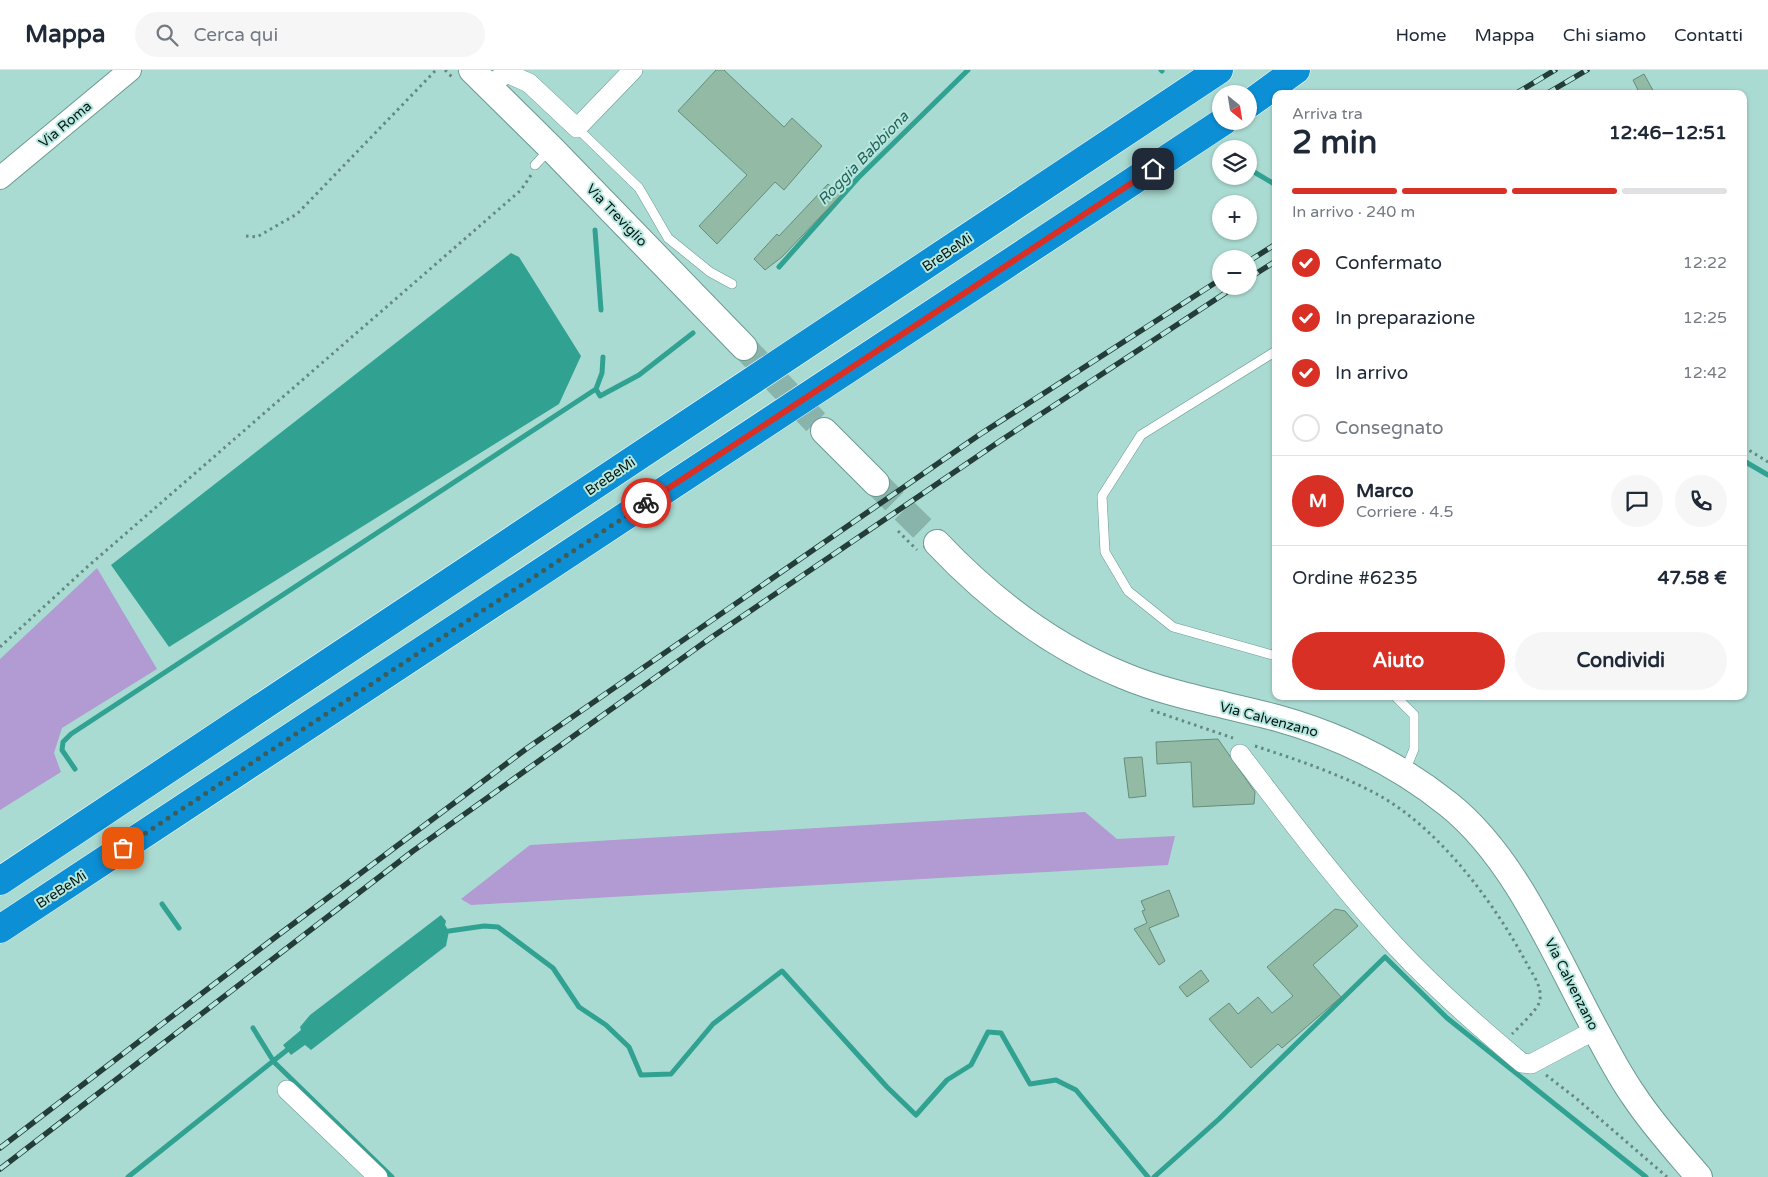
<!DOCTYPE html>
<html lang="it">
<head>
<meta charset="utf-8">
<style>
  body { margin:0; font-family:"Varela Round",sans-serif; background:#f6f6f7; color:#1f2937; height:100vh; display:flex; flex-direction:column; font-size:19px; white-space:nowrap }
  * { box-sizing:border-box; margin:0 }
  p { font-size:16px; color:#747a83 }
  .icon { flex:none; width:28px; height:28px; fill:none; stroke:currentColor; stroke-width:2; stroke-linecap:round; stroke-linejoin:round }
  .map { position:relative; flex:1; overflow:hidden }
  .drawer { position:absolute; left:1272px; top:20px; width:475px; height:610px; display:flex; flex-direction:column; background:#fff; border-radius:10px; box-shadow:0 1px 4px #0004 }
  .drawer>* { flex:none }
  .needle { width:32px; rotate:150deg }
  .tools { position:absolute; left:1212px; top:15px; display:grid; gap:10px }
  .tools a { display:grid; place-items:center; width:45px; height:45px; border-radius:50%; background:#fff; box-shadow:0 1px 4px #0004; font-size:25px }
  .pin { position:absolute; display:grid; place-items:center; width:42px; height:42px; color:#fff; margin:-21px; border-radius:10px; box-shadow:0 2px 8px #0006 }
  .courier { position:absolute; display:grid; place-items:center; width:50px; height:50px; margin:-25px; border:4px solid #d93025; border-radius:50%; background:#fff; color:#222; box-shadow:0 1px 6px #0007 }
  .overview em { font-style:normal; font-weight:800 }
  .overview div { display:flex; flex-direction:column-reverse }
  .overview { display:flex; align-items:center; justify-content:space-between; height:85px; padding:0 20px }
  h1 { font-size:32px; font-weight:800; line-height:38px }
  .bar { display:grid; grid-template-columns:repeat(4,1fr); gap:8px 5px; align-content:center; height:60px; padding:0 20px }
  .bar i { height:6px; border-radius:4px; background:#e0e1e3 }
  .bar .selected { background:#d93025 }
  .bar p { grid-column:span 4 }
  .line { display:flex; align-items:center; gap:12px; padding:0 20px; border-top:1px solid #e0e1e3 }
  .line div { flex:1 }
  .round { display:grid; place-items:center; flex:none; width:52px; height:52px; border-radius:26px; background:#f6f6f7 }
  ol { padding:0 20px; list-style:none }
  li { display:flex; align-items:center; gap:15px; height:55px }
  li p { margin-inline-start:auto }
  li .icon { padding:5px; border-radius:50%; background:#d93025; color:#fff; stroke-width:4 }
  li:last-child { color:#747a83 }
  li i { width:28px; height:28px; border:2px solid #e0e1e3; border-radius:50% }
  .cta { display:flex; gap:10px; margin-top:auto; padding:10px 20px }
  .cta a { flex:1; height:58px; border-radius:30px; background:#d93025; color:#fff; font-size:20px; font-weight:800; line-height:58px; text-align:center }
  .cta a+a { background:#f6f6f7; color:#1f2937 }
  header { display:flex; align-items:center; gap:30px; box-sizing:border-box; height:70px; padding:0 25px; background:#fff; border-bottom:1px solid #e0e1e3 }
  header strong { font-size:24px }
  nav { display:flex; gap:28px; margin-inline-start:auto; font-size:18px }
  .search { width:350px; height:45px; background:#f6f6f7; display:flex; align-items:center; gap:12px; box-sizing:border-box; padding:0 18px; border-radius:28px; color:#747a83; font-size:19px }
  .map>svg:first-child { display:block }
</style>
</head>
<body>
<header>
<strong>Mappa</strong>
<div class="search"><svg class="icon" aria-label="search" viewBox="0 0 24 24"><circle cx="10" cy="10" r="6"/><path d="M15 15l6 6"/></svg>Cerca qui</div>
<nav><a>Home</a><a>Mappa</a><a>Chi siamo</a><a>Contatti</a></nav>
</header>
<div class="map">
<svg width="1768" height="1107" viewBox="0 0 1768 1107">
  <rect width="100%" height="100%" fill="#aadbd2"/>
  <path fill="#b19bd2" d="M97,498L157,599L62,658L54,683L61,702L0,740V589Z
    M1085,742L1117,769L1175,766L1168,795L471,835L461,829L530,775Z"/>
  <path fill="#31a292" d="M511,183L519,187L581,286L559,334L169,577L111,495Z
    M441,845L446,851L445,855L449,861L446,876L311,980L305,975L291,985L283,975L301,960L300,957L310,945Z"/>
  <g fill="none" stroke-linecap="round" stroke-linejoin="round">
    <path stroke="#31a292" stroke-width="5" d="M1161,0L1162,1
      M1249,99L1276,115
      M595,160L601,240
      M779,197L858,108L968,0
      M596,319L600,326L639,305L693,263
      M1744,391L1768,405
      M75,699L62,680L63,672L71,664L596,319L602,303L603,287
      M162,834L179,858
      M449,861L484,856L498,857L553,898L579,937L606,955L629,977L641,1005L671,1004L713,954L782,901L887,1017L916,1045L947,1010L971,995L988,962L1001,963L1030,1014L1056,1010L1076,1020L1148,1107
      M253,958L274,992L392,1107
      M128,1107L287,980
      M1154,1107L1219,1049L1385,887L1447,948L1646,1107"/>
  </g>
  <path fill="#92baa5" stroke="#668d79" d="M716,0H724L784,57L792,48L822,76L784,120L775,112L717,174L699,156L747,105L678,41Z
    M1644,4L1655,24H1640L1633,10Z
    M828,114L841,125L782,187L765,200L754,189L777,164L779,166Z
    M1218,669L1255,722L1254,734L1193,737L1191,692L1157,694L1156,672Z
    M1142,687L1146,726L1129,728L1124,688Z
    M1169,820L1179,846L1149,858L1165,891L1159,895L1134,859L1147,853L1142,841L1145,840L1141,831Z
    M1335,839L1345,841L1358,856L1313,895L1341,927L1282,978L1278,974L1251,998L1209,949L1229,933L1238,944L1258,927L1272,943L1293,926L1267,897Z
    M1201,900L1209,911L1187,927L1179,917Z"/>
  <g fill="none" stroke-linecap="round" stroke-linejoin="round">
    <path stroke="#89b4ac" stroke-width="26" stroke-dasharray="26 13" stroke-linecap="butt" d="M744,277L824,361
      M876,413L937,473"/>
    <g stroke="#6b9a92" stroke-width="10">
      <path id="service" d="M577,58L639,118L668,168L710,202L732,214
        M535,95L550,79
        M1276,281L1141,365L1102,426L1105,482L1128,521L1173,557L1276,586
        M1395,626L1414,645V679L1405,701"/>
    </g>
    <g stroke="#6b9a92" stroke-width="20">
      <path id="minor" d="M489,15L507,3L529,13L577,58L633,0
        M1240,684C1285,743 1330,803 1379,858C1422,907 1472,951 1522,993L1531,994L1595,960
        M287,1020L378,1107"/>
    </g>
    <g stroke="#6b9a92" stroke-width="24">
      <path id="tertiary" d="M0,108L130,0"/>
    </g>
    <g stroke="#6b9a92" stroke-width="28">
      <path id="secondary" d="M472,0L551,78L744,277
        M824,361L876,413
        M937,473C989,528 1051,576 1122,605C1172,626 1225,634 1277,648C1338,665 1398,694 1448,734C1515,787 1555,885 1595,959C1607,981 1619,1005 1634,1026C1653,1055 1677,1081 1699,1107"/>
    </g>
    <g stroke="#fff" stroke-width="29">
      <path id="motorway" d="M1249,34L1296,0
        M0,811L1219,0
        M0,859L1224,51"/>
    </g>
    <path stroke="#648982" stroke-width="3" stroke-dasharray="2.5 4" stroke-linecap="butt" d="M445,0L452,7
      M246,166L257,167L297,144L436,0
      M1744,377L1768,392
      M898,461L917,480
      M0,577L86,498L521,120L531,105
      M1151,640L1233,668
      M1255,676C1298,690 1343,705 1382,727C1442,762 1495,834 1527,894C1533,905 1544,919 1539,933C1536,941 1519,957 1512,964
      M1546,1005L1577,1029L1667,1107"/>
    <use href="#service" stroke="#fff" stroke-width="9"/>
    <use href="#minor" stroke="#fff" stroke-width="19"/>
    <use href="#tertiary" stroke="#fff" stroke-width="22"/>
    <use href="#secondary" stroke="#fff" stroke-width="26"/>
    <use href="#motorway" stroke="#0d8fd6" stroke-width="28"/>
    <g stroke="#243d39" stroke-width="5.5">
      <path id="rail" d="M1515,24L1555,0
        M1546,24L1587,0
        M1249,191L1276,174
        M1249,208L1276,191
        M0,1078L269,872L526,679L979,365L1221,209
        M0,1099L413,781L712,567L1000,371L1236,216"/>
    </g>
    <use href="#rail" stroke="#b7e8df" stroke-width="4" stroke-dasharray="11" stroke-linecap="butt"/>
  </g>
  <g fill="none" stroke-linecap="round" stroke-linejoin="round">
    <path stroke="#3f5c57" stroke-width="5" stroke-dasharray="0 9" d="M123,778L646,433"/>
    <path stroke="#d93025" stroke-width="6" d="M646,433L1153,99"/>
  </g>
  <g text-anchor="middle" stroke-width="4" stroke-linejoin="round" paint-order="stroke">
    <g font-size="14" fill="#051815" stroke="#b7e8df">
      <text transform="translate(65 54) rotate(-40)" y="5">Via Roma</text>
      <text transform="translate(617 145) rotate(46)" y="5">Via Treviglio</text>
      <text transform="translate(947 182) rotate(-34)" y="5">BreBeMi</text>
      <text transform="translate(610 406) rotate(-34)" y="5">BreBeMi</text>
      <text transform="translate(1269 649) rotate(15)" y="5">Via Calvenzano</text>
      <text transform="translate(61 819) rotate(-33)" y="5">BreBeMi</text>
      <text transform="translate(1572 914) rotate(63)" y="5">Via Calvenzano</text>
    </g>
    <g font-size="15" font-style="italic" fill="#276159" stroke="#b7e8df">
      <text transform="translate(863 88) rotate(-46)" y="5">Roggia Babbiona</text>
    </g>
  </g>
</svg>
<div class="tools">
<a><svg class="needle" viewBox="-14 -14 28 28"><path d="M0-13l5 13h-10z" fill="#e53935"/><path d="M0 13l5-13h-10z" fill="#747a83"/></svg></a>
<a><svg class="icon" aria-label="layers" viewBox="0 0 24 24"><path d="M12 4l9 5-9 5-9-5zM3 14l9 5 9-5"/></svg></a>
<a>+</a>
<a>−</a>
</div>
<div class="pin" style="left:123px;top:778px;background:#ea580c"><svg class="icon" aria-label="bag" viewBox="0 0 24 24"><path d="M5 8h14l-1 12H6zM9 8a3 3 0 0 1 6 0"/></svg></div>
<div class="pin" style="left:1153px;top:99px;background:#1f2937"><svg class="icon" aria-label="home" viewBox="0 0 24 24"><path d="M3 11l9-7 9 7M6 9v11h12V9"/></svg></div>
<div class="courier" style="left:646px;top:433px"><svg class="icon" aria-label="bike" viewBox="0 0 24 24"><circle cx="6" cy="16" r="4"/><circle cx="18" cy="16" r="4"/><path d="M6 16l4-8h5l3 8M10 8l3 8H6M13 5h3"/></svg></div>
<section class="drawer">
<div class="overview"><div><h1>2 min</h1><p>Arriva tra</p></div><em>12:46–12:51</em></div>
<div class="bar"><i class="selected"></i><i class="selected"></i><i class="selected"></i><i></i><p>In arrivo · 240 m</p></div>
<ol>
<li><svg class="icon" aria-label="check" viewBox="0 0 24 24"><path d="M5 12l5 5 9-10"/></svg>Confermato<p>12:22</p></li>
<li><svg class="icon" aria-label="check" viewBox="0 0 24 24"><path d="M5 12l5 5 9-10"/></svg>In preparazione<p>12:25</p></li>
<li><svg class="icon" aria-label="check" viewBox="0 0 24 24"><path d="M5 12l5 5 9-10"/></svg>In arrivo<p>12:42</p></li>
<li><i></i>Consegnato</li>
</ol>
<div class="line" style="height:90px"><b class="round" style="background:#d93025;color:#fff">M</b><div><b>Marco</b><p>Corriere · 4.5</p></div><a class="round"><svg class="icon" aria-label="chat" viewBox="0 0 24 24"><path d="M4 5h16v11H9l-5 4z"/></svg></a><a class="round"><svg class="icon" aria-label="phone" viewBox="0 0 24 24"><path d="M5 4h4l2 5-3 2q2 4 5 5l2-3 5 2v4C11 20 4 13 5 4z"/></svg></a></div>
<div class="line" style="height:65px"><div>Ordine #6235</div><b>47.58 €</b></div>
<div class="cta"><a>Aiuto</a><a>Condividi</a></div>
</section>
</div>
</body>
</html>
